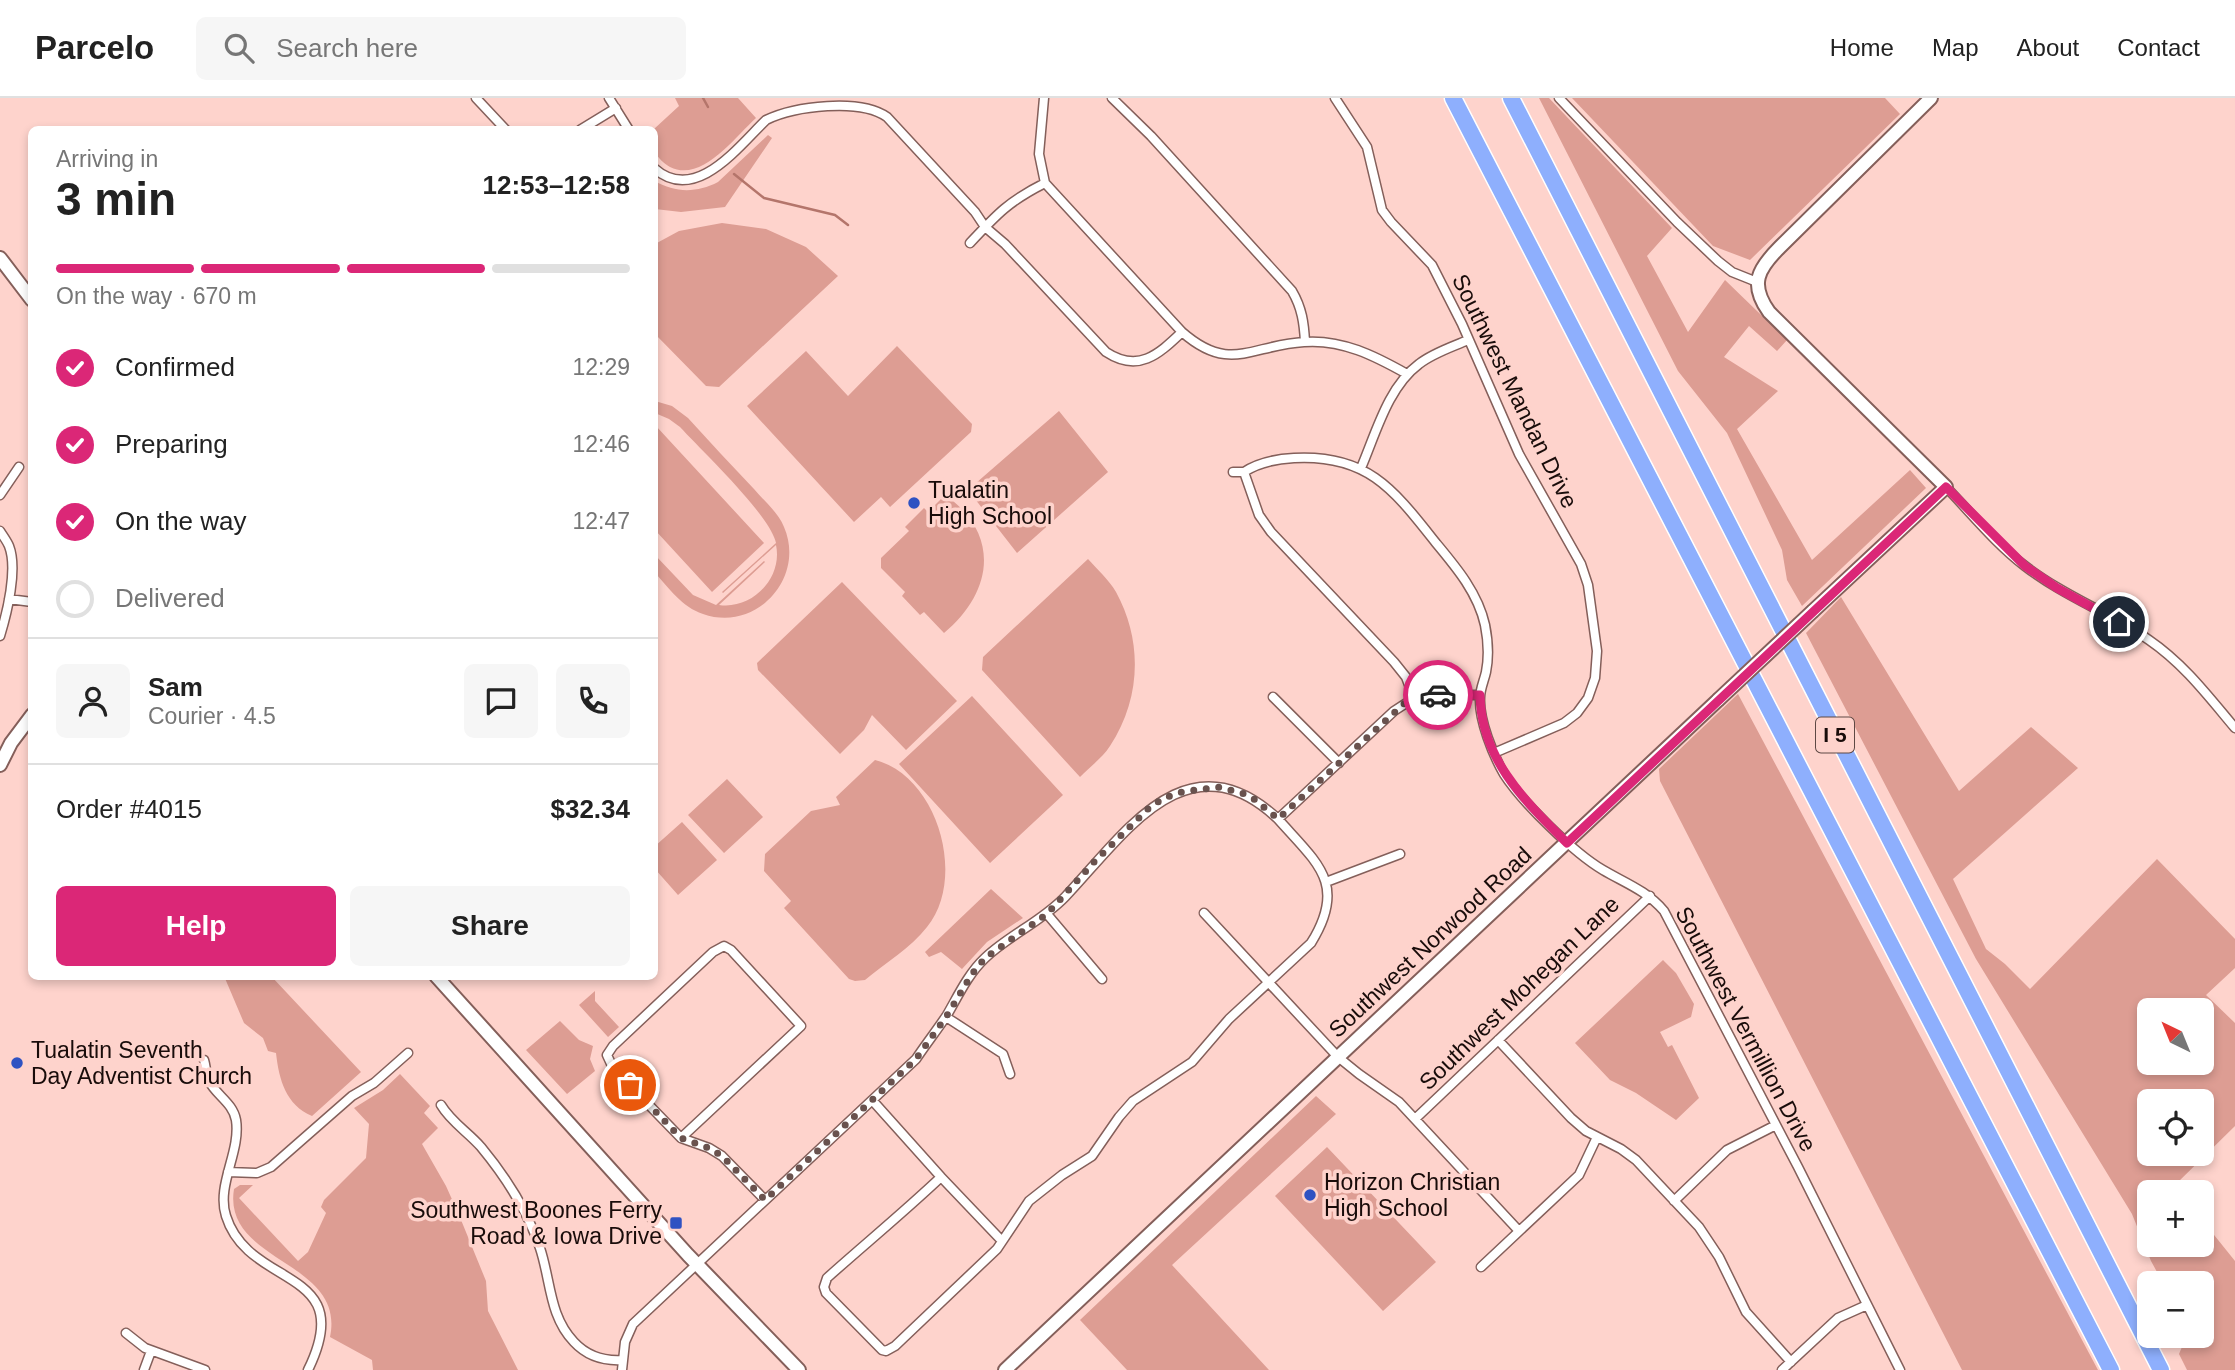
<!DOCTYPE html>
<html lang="en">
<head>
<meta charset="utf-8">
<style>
  body { margin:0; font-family:Helvetica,sans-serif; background:#f6f6f6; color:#222; height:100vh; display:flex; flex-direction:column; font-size:26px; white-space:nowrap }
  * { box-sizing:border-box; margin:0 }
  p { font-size:23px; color:#767676 }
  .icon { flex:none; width:38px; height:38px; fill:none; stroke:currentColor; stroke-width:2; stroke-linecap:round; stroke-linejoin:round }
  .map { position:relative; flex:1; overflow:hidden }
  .panel { position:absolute; left:28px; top:28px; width:630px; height:854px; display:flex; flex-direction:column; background:#fff; border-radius:10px; box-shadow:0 4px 10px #0003 }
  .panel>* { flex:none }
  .needle { width:46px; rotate:317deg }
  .controls { position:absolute; left:2137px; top:900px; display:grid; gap:14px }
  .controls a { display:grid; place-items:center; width:77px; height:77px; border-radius:10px; background:#fff; box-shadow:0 4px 10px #0003; font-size:35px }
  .pin { position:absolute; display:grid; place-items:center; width:60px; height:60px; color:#fff; margin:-30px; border:4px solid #fff; border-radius:50%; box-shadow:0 2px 7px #0007 }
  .courier { position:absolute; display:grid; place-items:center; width:70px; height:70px; margin:-35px; border:5px solid #db2777; border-radius:50%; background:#fff; color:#222; box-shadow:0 2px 9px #0007 }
  .summary em { font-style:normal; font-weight:700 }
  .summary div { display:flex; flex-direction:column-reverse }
  .summary { display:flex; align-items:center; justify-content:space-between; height:119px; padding:0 28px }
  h1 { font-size:46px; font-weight:700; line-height:52px }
  .bar { display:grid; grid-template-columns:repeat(4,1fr); gap:10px 7px; align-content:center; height:84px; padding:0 28px }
  .bar i { height:9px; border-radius:5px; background:#e0e0e0 }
  .bar .on { background:#db2777 }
  .bar p { grid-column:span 4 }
  .line { display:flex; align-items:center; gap:18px; padding:0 28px; border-top:2px solid #e0e0e0 }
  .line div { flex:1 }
  .round { display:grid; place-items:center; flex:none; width:74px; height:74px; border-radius:10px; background:#f6f6f6 }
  ol { padding:0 28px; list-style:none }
  li { display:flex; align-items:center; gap:21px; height:77px }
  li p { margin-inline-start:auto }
  li .icon { padding:7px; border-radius:50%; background:#db2777; color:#fff; stroke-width:4 }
  li:last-child { color:#767676 }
  li i { width:38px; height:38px; border:4px solid #e0e0e0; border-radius:50% }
  .cta { display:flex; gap:14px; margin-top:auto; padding:14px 28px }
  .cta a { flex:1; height:80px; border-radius:10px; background:#db2777; color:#fff; font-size:28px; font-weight:700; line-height:80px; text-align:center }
  .cta a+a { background:#f6f6f6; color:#222 }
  header { display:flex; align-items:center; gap:42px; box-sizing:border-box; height:98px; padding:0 35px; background:#fff; border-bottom:2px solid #e0e0e0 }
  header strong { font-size:33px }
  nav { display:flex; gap:38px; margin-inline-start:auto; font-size:24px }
  .search { width:490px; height:63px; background:#f6f6f6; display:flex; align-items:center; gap:18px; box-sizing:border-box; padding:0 24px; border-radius:10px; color:#767676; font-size:26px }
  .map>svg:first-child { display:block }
</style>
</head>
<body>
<header>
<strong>Parcelo</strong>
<div class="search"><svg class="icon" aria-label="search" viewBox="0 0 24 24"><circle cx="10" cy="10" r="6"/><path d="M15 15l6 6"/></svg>Search here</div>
<nav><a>Home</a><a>Map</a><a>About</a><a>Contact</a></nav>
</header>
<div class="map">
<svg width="2235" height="1272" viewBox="0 0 2235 1272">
  <rect width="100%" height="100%" fill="#fed3cc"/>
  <path fill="#dd9d93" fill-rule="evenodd" d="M675,0H738L756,20C735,39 702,85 670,69C665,66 657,60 655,53C653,47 655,37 654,31L679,8Z
    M1539,0H1549L1672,130L1647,158L1688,234L1725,182L1787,242L1777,253L1749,228L1724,259L1778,293L1737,331L1812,462L1910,372L1926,390L1802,508L1787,482L1782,452L1727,335L1678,273Z
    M1572,0H1885L1900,16L1750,162L1713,148Z
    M768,37L772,40L725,109L681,114L655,111V83C675,95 697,95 718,84Z
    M722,125L766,131L806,149L838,178L719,289L706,288L655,236V146L679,133Z
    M897,248L972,326L971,334L890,409L881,399L854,424L747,308L806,253L848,298Z
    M655,303L672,308L688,320C710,344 732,368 754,391C764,403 778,414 784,429C806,480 756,535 703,516C682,509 669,490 655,475V457L693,497L716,507L764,463L765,464L719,507C752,512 783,480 776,447L723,495L722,494L776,445C770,417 702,353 680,329L669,321L655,315Z
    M1059,313L1108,374L1017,455L968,392Z
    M656,328L764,445L712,494L655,432Z
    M945,397C1002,437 992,495 944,535L924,514L920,517L902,498L905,494L881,470V460L909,433L905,429L924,410L928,414Z
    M1088,461C1097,471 1109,482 1116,494C1143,543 1141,601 1110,648C1103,659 1090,669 1080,679L982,572L983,559Z
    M842,484L957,603L906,652L872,617L864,632L840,656L758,572L757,565Z
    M1841,499L1959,693L2031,629L2078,670L1953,781L1986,851L2005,866L2030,891L2157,761L2235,841V870L2206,897L2235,925V1028L2174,1088L2178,1094H2149V1146H2202V1122L2235,1163V1272H2187L2179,1256L2187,1237H2202V1185H2163L2151,1163L2132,1116L1976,861L1806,535ZM2149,912H2202V964H2149ZM2149,1003H2202V1055H2149Z
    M1738,596L2098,1272H1962L1660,683L1659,671Z
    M972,598L1063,697L990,765L899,666Z
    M875,662C938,678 967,780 927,829C911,850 885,865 865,882L855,883L849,881L784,810L791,803L764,773L765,756L811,713L840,707L836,699Z
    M727,681L763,719L724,755L688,717Z
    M682,724L717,762L678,797L655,771L654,749Z
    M991,791L1023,820L987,844L962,871L941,854L929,859L925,854Z
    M1663,862L1676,875L1694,906L1691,919L1660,934L1668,949L1672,947L1699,1000L1676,1022L1636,995L1610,982L1575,945Z
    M224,878L272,879L361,974L312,1018C286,1007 279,982 276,955L268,953L263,940L244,925Z
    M595,893V903L619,929L608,939L579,907Z
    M560,923L579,942L593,948L590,961L595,973L567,996L526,952Z
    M400,976L430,1008L424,1015L438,1030L422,1046L446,1088L459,1117L486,1183L488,1213L518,1272H373L372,1262L330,1239C346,1162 222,1165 234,1091L240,1087H253L239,1100L298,1163L308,1154L326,1115L321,1109L324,1102L366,1060L369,1026L354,1010L383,992Z
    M1316,998L1336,1016L1172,1167L1269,1272H1127L1080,1222Z
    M1327,1049L1436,1164L1383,1213L1275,1098Z"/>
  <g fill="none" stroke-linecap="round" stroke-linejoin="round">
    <path stroke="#b4756b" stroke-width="2.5" d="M703,0L708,9
      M734,76L764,100L835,117L848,127"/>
    <g stroke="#845f5a" stroke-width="11">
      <path id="street" d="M476,0L506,32
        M609,0L629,32
        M1044,0L1039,56L1045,85L1182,234C1230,276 1251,247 1304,244C1342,241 1375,258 1407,276
        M1112,0L1151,38L1292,193C1302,210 1304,225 1305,244
        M1335,0L1367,49L1382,112L1391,124L1432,167L1462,226L1519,356L1581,466L1588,487L1597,553L1595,580L1588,600L1577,615L1564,625L1494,655
        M1559,0L1677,124L1718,163L1732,174L1757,184
        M580,32L616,10
        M654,70C695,107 738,49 766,22C795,8 860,0 887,19L975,114L985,129L1005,146L1106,254C1138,275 1158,257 1182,234
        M970,145C997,116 1009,103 1045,85
        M1361,370C1376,335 1388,289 1419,266C1433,255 1452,249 1468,242
        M1233,374H1244L1259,417L1271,434L1394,564L1406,579L1414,600L1438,597H1480
        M1244,374C1259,364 1275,361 1294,360C1368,356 1394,392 1436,445C1456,469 1478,495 1485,527C1488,542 1489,559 1486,574C1484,583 1480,591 1480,600C1479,622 1493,657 1504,676C1522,704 1574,755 1603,772C1625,785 1646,792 1664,813L1798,1069L1900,1272
        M1946,389C1972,416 1996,446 2025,468C2064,498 2110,515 2149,542C2184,566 2208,598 2235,630
        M0,397L19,369
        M0,433C3,438 7,443 9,448C18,471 7,515 0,538
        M9,501L32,504
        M1273,599L1339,665
        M1326,784L1400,756
        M1204,815L1338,959L1359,976L1399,1004L1519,1133
        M1047,816L1102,881
        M946,919L1003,956L1010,976
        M1498,942L1571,1020L1586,1033L1621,1051L1636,1062L1699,1129L1719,1159L1746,1214L1791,1264
        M204,962C206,968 206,977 209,983C216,997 233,1005 236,1022C241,1054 216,1087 226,1118C249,1192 359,1168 308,1272
        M872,1002L941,1079L1002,1143
        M441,1007C451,1024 468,1034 481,1049C505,1078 528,1114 540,1150C551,1183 549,1218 574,1244C587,1258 604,1263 622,1262
        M1415,1021L1650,798
        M681,1040L801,928L731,852L724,848L713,854L613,948L607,957L613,970L681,1040L709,1050L722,1058L765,1102
        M228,1074L257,1075L271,1069L352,998L374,985L408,955
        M941,1079C904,1114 865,1146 827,1180L824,1189L826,1195L882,1252L886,1253L895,1248L997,1151L1029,1103L1062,1077L1092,1058L1119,1019L1133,1003L1192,964L1229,921L1311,845C1348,786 1317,765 1278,721L1394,613L1414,600
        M1674,1103L1727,1052L1776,1027
        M1481,1169L1579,1077L1597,1039
        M126,1235L145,1250L205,1272
        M144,1272L151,1253
        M622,1272L625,1244L633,1226L916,961C926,946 937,932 947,917C958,898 968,876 985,860C1009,837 1041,824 1065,799C1124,737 1187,636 1278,721
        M1782,1272L1838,1220L1867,1207"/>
    </g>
    <g stroke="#845f5a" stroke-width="16">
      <path id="secondary" d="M0,160L32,202
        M1813,513L1946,389L1769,214C1749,186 1758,171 1780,149L1931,0
        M0,667L11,645L32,617
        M436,878L688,1157L799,1272
        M1005,1272L1718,602"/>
    </g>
    <g stroke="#fff" stroke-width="19">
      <path id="highway" d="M1453,0L2111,1272
        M1511,0L2161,1272"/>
    </g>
    <use href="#street" stroke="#fff" stroke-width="8"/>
    <use href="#secondary" stroke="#fff" stroke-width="12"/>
    <use href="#highway" stroke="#8eaffd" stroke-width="16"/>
    <g stroke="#845f5a" stroke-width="16" stroke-linecap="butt">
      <path id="secondary-bridge" d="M1718,602L1813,513"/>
    </g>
    <use href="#secondary-bridge" stroke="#fff" stroke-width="12"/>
  </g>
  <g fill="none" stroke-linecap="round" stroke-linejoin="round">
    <path stroke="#69524e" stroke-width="7" stroke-dasharray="0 12.6" d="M630,987L681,1040L709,1050L722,1058L765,1102L916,961L946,919L972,876L985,860L1047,816L1095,763L1149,710L1164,700L1182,694L1218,689L1242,695L1254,701L1278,721L1405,605L1414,600L1438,597"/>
    <path stroke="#db2777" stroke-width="9" d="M1438,597H1480C1481,661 1525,703 1567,745L1946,389L2025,468L2057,490L2119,524"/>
  </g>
  <g fill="#2f52c2" stroke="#fed3cc" stroke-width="2.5">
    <circle cx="914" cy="405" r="7"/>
    <circle cx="17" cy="965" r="7"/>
    <circle cx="1310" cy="1097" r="7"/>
    <rect x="669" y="1118" width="14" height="14" rx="3.5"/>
  </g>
  <g text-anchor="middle" stroke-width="7" stroke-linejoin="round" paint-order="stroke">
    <rect fill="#fed3cc" stroke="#5e4844" stroke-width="2" x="1816" y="619.5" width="38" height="35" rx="5"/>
    <g font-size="21" font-weight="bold" fill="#190c0a">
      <text x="1835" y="644">I 5</text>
    </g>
    <g font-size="23" fill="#190c0a" stroke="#fed3cc">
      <text transform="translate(1515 293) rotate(64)" y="8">Southwest Mandan Drive</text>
      <text transform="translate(1430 844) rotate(-43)" y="8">Southwest Norwood Road</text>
      <text transform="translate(1519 895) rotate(-44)" y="8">Southwest Mohegan Lane</text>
      <text transform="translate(1746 931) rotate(62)" y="8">Southwest Vermillion Drive</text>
    </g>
    <g font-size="23" fill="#190c0a" stroke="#fed3cc" text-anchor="start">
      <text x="928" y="400">Tualatin<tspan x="928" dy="26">High School</tspan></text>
      <text x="31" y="960">Tualatin Seventh<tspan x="31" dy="26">Day Adventist Church</tspan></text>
      <text x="1324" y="1092">Horizon Christian<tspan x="1324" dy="26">High School</tspan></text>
      <text x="662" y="1120" text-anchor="end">Southwest Boones Ferry<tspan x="662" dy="26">Road &amp; Iowa Drive</tspan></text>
    </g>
  </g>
</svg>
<div class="controls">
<a><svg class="needle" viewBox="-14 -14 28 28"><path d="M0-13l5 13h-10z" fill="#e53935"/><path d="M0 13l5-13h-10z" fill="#767676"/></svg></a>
<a><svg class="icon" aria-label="locate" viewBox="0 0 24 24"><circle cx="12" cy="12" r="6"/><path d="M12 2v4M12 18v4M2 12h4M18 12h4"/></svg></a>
<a>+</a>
<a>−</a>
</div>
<div class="pin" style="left:630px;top:987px;background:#ea580c"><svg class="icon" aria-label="bag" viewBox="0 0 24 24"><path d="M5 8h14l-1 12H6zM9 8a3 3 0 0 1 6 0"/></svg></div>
<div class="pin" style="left:2119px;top:524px;background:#1f2937"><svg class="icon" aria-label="home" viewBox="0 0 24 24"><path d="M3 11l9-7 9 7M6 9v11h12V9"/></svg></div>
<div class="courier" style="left:1438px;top:597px"><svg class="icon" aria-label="car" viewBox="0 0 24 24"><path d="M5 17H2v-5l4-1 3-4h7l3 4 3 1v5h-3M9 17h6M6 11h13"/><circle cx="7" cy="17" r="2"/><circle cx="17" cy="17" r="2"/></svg></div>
<section class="panel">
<div class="summary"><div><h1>3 min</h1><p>Arriving in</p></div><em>12:53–12:58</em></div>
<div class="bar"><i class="on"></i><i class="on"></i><i class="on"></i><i></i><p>On the way · 670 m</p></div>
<ol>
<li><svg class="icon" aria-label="check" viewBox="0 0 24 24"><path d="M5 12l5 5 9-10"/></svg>Confirmed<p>12:29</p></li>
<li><svg class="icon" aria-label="check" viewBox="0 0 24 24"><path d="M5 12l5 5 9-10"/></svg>Preparing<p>12:46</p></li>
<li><svg class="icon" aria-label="check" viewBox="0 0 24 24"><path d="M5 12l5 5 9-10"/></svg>On the way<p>12:47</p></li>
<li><i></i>Delivered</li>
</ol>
<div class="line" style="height:126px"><a class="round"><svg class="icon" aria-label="person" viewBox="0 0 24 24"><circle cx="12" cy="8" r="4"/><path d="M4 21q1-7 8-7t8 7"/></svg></a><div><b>Sam</b><p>Courier · 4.5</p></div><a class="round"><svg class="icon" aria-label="chat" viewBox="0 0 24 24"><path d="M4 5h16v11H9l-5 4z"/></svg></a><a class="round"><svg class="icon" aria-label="phone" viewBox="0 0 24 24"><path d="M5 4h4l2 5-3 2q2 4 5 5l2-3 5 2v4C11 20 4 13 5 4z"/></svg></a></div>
<div class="line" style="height:91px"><div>Order #4015</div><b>$32.34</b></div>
<div class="cta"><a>Help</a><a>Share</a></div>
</section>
</div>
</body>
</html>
